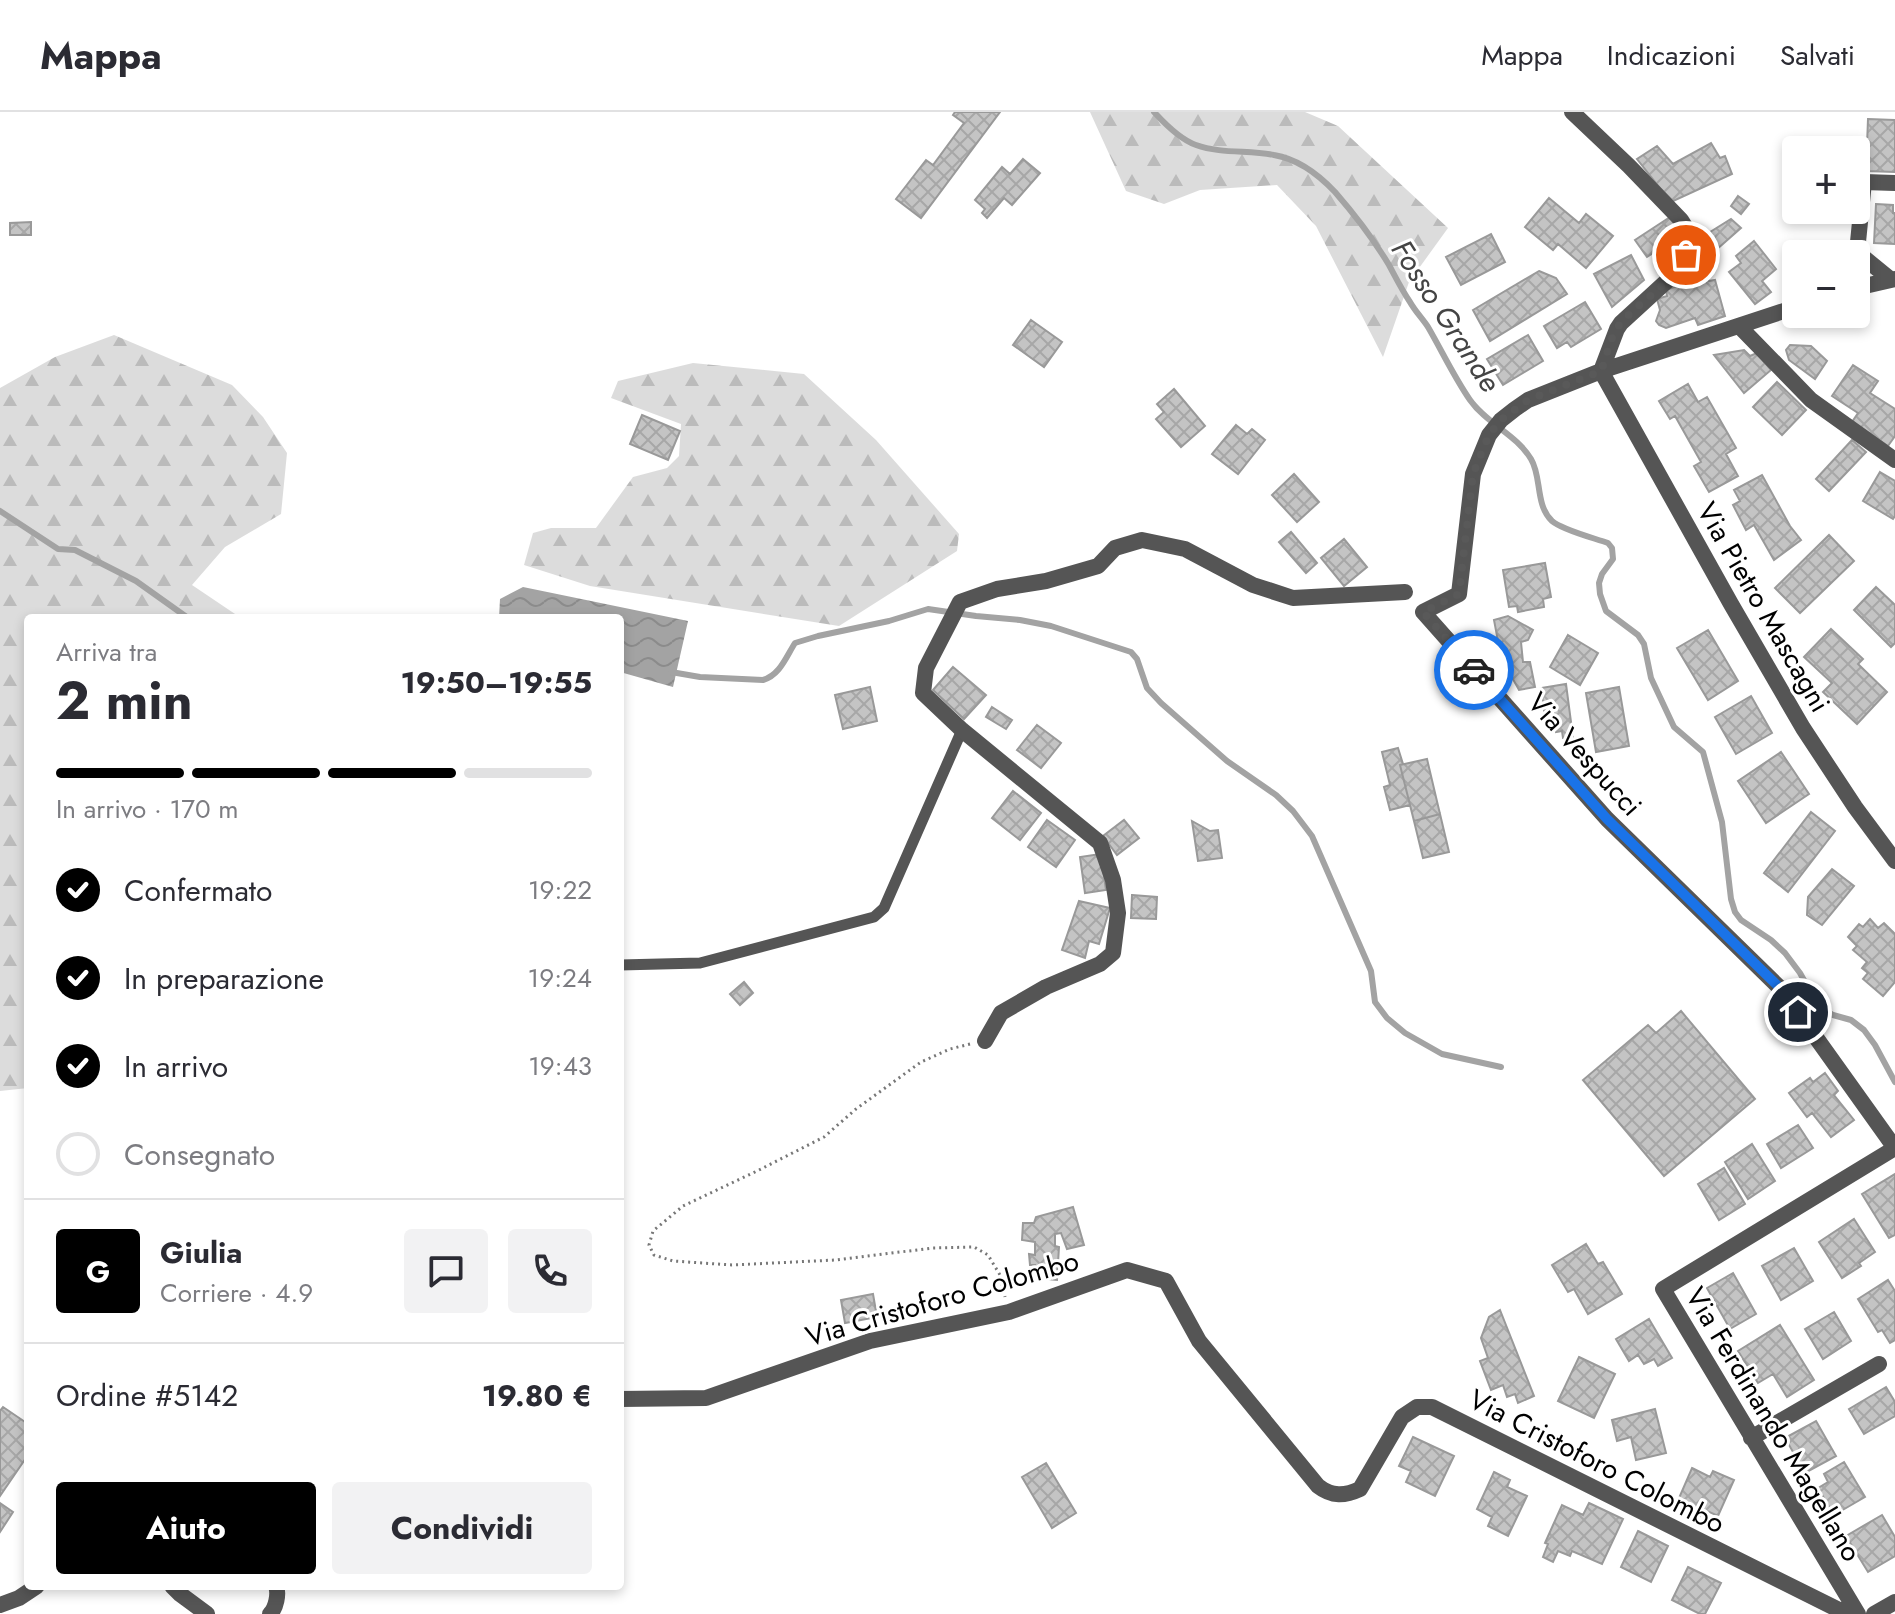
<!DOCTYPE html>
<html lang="it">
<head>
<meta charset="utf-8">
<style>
  body { margin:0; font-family:Jost,sans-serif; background:#f2f2f3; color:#2b2b33; height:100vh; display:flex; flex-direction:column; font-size:30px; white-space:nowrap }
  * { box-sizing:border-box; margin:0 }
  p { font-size:26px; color:#7c7c81 }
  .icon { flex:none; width:44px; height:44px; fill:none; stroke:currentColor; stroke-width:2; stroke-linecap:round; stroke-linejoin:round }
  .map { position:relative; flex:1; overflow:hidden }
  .details { position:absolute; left:24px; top:502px; width:600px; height:976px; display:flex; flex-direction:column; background:#fff; border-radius:8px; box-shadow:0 4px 12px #0003 }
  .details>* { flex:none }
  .fabs { position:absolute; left:1782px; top:24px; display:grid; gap:16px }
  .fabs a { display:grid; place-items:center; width:88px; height:88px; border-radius:8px; background:#fff; box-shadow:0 4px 12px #0003; font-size:40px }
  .pin { position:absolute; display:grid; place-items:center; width:68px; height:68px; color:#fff; margin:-34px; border:4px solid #fff; border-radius:50%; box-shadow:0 2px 8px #0007 }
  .courier { position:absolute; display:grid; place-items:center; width:80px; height:80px; margin:-40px; border:6px solid #1a73e8; border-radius:50%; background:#fff; color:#222; box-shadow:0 2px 10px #0007 }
  .overview em { font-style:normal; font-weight:700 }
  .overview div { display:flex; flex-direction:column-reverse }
  .overview { display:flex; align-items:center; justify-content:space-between; height:136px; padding:0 32px }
  h1 { font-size:52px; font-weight:700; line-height:60px }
  .bar { display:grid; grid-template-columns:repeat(4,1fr); gap:12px 8px; align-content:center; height:96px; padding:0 32px }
  .bar i { height:10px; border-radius:6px; background:#e1e1e2 }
  .bar .current { background:#000 }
  .bar p { grid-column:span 4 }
  .line { display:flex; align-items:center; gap:20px; padding:0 32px; border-top:2px solid #e1e1e2 }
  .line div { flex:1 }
  .round { display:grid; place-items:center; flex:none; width:84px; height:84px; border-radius:8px; background:#f2f2f3 }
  ol { padding:0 32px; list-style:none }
  li { display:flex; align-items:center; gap:24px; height:88px }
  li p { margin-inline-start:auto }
  li .icon { padding:8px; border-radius:50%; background:#000; color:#fff; stroke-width:4 }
  li:last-child { color:#7c7c81 }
  li i { width:44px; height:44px; border:4px solid #e1e1e2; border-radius:50% }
  .action { display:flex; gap:16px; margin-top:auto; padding:16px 32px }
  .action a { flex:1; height:92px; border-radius:8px; background:#000; color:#fff; font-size:32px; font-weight:700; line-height:92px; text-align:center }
  .action a+a { background:#f2f2f3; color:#2b2b33 }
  header { display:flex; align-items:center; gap:48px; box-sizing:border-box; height:112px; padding:0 40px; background:#fff; border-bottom:2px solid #e1e1e2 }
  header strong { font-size:38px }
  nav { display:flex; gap:44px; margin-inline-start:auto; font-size:28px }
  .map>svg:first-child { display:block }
</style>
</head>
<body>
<header>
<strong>Mappa</strong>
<nav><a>Mappa</a><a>Indicazioni</a><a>Salvati</a></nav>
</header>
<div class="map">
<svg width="1895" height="1502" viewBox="0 0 1895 1502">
  <defs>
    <pattern id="forest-firs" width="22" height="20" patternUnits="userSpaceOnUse" patternTransform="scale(2)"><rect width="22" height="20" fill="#dcdcdc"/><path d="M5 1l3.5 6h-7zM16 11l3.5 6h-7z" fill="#bbb"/></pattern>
    <pattern id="water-waves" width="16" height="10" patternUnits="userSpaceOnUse" patternTransform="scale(2)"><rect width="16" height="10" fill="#a3a3a3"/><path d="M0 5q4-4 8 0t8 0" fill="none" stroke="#8b8b8b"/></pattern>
    <pattern id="building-cross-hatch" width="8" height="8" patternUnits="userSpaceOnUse" patternTransform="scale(2)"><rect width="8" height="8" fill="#c4c4c4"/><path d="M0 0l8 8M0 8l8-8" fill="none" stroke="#a7a7a7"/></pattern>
  </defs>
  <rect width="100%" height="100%" fill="#fff"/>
  <path fill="url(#forest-firs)" d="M1090,0H1305L1338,14L1448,116L1409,170L1383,245L1316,114L1277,73L1200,78L1164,92L1126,79Z
    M114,223L232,273L263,305L287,341L281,402L225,435L192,473L241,506H28V976L0,979V276L55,245Z
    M693,251L804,262L876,328L959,422L957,439L839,514L590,474L524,453L533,421L551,416H596L633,365L667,356L679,344L681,312L611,286L618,269Z"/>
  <path fill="url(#water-waves)" d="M523,475L688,509L673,575L620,560V506H499L500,487Z"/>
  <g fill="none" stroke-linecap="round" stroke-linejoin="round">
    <path stroke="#a3a3a3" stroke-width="6" d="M1154,0C1165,12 1181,28 1196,33C1221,42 1249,38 1274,43C1298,47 1319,63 1335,80C1355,103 1374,128 1389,153C1396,166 1402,178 1410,190C1415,199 1422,206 1428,215C1442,239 1454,265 1470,288C1487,312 1516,322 1531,347C1542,365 1535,393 1552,409C1562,418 1594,426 1608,431L1612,436L1613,447L1602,462L1599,471L1600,482L1606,499L1638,523L1644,532L1651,566L1674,615L1703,640L1722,710L1731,787L1735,800L1741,808L1771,828L1785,841L1800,861L1812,883L1820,895L1833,903L1851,908L1864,918L1875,933L1895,970
      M0,399L58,437L75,438L136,469L188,506
      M671,560L700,565L763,568C780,563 786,545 795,531L818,524L889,509L928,497L976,504L1020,508L1051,514L1131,540L1137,547L1147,576L1161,591L1227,649L1276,683L1293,699L1312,724L1371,859L1375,890L1387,906L1405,921L1442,942L1501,955"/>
  </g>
  <path fill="url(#building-cross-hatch)" stroke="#999" stroke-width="2" d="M955,0H1000L921,106L896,87L926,48L933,53L964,11L953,3Z
    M1868,7L1895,8V60L1866,59Z
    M1711,31L1720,46L1725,44L1732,62L1671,90L1637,47L1657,34L1673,52Z
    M1023,47L1040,61L1012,93L1004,86L987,106L982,101L985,97L975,88L1002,55L1010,62Z
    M1738,84L1749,92L1741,102L1731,94Z
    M1549,86L1579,111L1586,102L1613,124L1586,156L1558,132L1553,138L1525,115Z
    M1876,92L1893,93V101H1895V132L1874,131Z
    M1670,105L1682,122L1647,145L1635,128Z
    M1731,107L1741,116L1716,138L1695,139L1697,119L1710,120Z
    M31,110V123H10V111Z
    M1491,122L1505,150L1461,173L1446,145Z
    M1754,129L1776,157L1762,169L1771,180L1755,192L1729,160L1741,151L1736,144Z
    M1631,143L1644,168L1612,195L1594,162Z
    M1705,157L1709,169L1715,168L1725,204L1698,213L1695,206L1666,216L1659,213L1656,209L1660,198L1657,187L1667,184L1666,178L1688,170L1685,161Z
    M1539,159L1556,166L1567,182L1490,229L1473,198Z
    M1585,190L1601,217L1571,235L1567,230L1557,236L1544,214Z
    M1031,208L1062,230L1044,255L1013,233Z
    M1528,223L1543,249L1503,273L1487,247Z
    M1790,233L1811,234L1827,249L1815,267L1789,248L1786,238Z
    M1744,238L1750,244L1757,241L1771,258L1744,281L1714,243Z
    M1853,253L1878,269L1870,281L1895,297V324L1888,334L1852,310L1858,301L1832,284Z
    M1777,270L1806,298L1782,323L1753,295Z
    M1688,272L1698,290L1707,285L1736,336L1726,342L1738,364L1709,380L1694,354L1701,350L1675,304L1670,307L1659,289Z
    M1174,277L1205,314L1181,335L1156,307L1164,300L1157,292Z
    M642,303L680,319L668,348L630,332Z
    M1236,313L1247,322L1252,317L1265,328L1238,362L1212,342Z
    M1852,328L1866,340L1829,379L1816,367Z
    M1880,360L1895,369V404L1893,407L1863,389Z
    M1294,362L1319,390L1297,410L1272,383Z
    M1762,363L1790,414L1801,428L1774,448L1754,413L1746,418L1733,393L1740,389L1734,378Z
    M1291,420L1317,451L1306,461L1279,430Z
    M1829,423L1854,449L1800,501L1775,476Z
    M1344,427L1367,455L1344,474L1321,446Z
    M1545,451L1551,485L1543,487L1544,495L1518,500L1517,494L1509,495L1503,458Z
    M1876,475L1895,493V531L1891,535L1854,498Z
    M1508,504L1533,518L1528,528L1521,530L1523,550H1530L1535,575L1519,578L1509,560L1504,561L1494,508Z
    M1831,517L1863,547L1858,552L1887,580L1857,612L1823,580L1832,571L1804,545Z
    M1708,518L1738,569L1708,588L1677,536Z
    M1568,523L1598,541L1580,573L1550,555Z
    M953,555L986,583L964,607L933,578Z
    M1566,572L1573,625L1563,626L1562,619L1556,620L1554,604L1545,605L1541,576Z
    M870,575L877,609L843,617L835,583Z
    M1619,575L1629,634L1596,640L1586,581Z
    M1751,584L1772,621L1736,642L1715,605Z
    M992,595L1012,608L1006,617L986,605Z
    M1037,613L1061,631L1041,656L1017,638Z
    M1398,636L1403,652L1400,653L1410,693L1390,698L1384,675L1390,673L1382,640Z
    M1781,640L1809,682L1766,711L1738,669Z
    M1427,647L1440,702L1414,709L1400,653Z
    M1013,679L1041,701L1020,728L992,706Z
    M1811,700L1835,719L1788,780L1764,761Z
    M1440,702L1449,740L1423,746L1414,709Z
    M1047,708L1075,728L1056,755L1028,735Z
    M1124,708L1139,726L1117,743L1103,724Z
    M1192,709L1210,719L1218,718L1222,746L1198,749Z
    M1101,742L1106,778L1085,781L1080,745Z
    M1832,757L1854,774L1822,813L1807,803L1808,785Z
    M1132,783L1157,785L1156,807L1131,806Z
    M1079,789L1110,796L1099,832L1089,829L1085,846L1062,838Z
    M1870,807L1878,816L1884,811L1895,822V870L1883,884L1863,867L1868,861L1862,856L1867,850L1853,838L1857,834L1848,825L1859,812L1863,815Z
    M744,870L753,881L740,893L730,882Z
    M1681,899L1755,987L1664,1064L1583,968L1648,913L1656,921Z
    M1825,961L1838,979L1834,983L1854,1008L1831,1025L1812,1001L1807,1005L1789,981L1810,966L1813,970Z
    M1798,1013L1813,1036L1781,1056L1767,1032Z
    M1752,1032L1775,1069L1748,1087L1725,1050Z
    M1724,1056L1745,1092L1719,1108L1698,1072Z
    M1895,1062V1123L1889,1126L1862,1082Z
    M1073,1095L1084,1133L1067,1137L1061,1121L1055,1122V1134L1059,1135L1057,1168L1035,1166V1153H1030L1029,1142L1035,1143V1130L1022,1128L1023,1111H1034L1036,1105Z
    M1854,1107L1875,1140L1859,1151L1861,1154L1842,1166L1819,1130Z
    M1586,1132L1598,1152L1603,1150L1622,1182L1588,1202L1574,1177L1568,1180L1552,1153Z
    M1794,1136L1813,1169L1781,1188L1762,1154Z
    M1733,1161L1756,1202L1730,1217L1707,1176Z
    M1888,1168L1895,1179V1228L1890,1231L1882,1218L1878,1220L1858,1187Z
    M873,1182L877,1205L845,1211L841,1188Z
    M1500,1198L1534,1284L1518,1291L1515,1282L1507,1285L1503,1273L1491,1278L1480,1249L1488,1246L1481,1226L1489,1205Z
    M1834,1200L1851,1229L1823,1247L1805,1217Z
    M1649,1207L1672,1246L1658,1254L1654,1247L1644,1252L1638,1243L1629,1249L1616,1227Z
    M1780,1213L1814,1268L1787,1285L1773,1262L1758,1271L1738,1239Z
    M1579,1245L1615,1262L1594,1306L1558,1289Z
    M1886,1275L1895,1290V1304L1864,1322L1849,1297Z
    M3,1295L28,1312V1343L0,1384V1299Z
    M1655,1297L1666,1341L1636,1348L1631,1325L1617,1329L1612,1308Z
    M1816,1309L1836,1344L1805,1361L1785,1326Z
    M1413,1325L1454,1344L1435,1384L1406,1370L1411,1359L1399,1354Z
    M1844,1350L1865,1385L1834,1403L1818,1376L1828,1370L1824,1362Z
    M1046,1351L1076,1401L1052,1416L1022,1365Z
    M1692,1356L1710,1365L1713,1359L1734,1368L1718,1404L1703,1397L1700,1404L1676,1393Z
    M1494,1360L1510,1368L1507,1375L1527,1384L1508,1424L1488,1414L1492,1405L1477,1397Z
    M0,1391L13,1400L0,1420Z
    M1589,1391L1623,1407L1602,1452L1572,1439L1570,1444L1558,1439L1553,1450L1543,1445L1548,1432L1545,1431L1562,1393L1583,1403Z
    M1882,1403L1895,1425V1444L1868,1460L1846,1424Z
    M1638,1419L1668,1434L1651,1470L1621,1455Z
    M1688,1455L1721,1471L1705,1502H1700L1672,1488Z"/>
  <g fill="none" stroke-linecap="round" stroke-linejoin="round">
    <path stroke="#777" stroke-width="3" stroke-dasharray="2 4" stroke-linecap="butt" d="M970,932L950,937L921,950L856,997L824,1025L757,1059L683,1094L653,1119L649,1133L654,1143L673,1149L732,1153L835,1148L933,1136L974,1135L988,1143L1000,1163L1005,1185"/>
    <path stroke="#555" stroke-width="11" d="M620,853L700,851L874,805L884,796L962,618"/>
    <path stroke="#555" stroke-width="16" d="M1572,0L1629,54L1681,108L1686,116L1687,129L1686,143L1680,157L1621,211L1617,217L1601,259
      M1890,167L1857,140L1864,70L1895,71
      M1856,176L1895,167
      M1796,195L1601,259L1528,288L1515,297L1501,308L1489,323L1473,362L1459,482L1423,500L1607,707L1782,878L1895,1036
      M1739,214L1811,288L1895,348
      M1601,259L1731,492L1803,616L1855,695L1895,749
      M985,929L1001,901L1046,875L1100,852L1113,841L1118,801L1113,768L1100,731L962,618L923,581L926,556L960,490L997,477L1046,469L1098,454L1115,436L1142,428L1185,437L1253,473L1293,486L1405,480
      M620,1287L706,1286L870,1229L1009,1200L1127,1158L1166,1169L1199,1229L1318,1374C1332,1385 1345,1384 1360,1377L1402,1305L1417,1295H1432L1847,1502
      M1751,1326L1879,1252
      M172,1474L180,1482L207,1502
      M0,1493L19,1486L37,1474
      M270,1502C276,1496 279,1482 276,1474
      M1858,1502L1663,1177L1895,1036
      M1874,1502L1895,1490"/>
  </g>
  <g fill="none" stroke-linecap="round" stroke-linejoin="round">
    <path stroke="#595959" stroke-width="8" stroke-dasharray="0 14.4" d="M1474,558L1423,500L1459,482L1473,362L1489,323L1501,308L1528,288L1601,259C1607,244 1610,224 1620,212C1641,188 1672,172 1686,143"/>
    <path stroke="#1a73e8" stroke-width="10" d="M1474,558L1607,707L1782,878L1798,900"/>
  </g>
  <g text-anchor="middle" stroke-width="6" stroke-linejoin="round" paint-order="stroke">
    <g font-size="28" fill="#000" stroke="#fff">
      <text transform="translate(1764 495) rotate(60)" y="10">Via Pietro Mascagni</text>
      <text transform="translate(1585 642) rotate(48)" y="10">Via Vespucci</text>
      <text transform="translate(942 1186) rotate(-16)" y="10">Via Cristoforo Colombo</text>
      <text transform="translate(1774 1312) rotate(59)" y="10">Via Ferdinando Magellano</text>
      <text transform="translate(1597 1349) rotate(27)" y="10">Via Cristoforo Colombo</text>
    </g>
    <g font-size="30" font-style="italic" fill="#444" stroke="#fff">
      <text transform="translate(1446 204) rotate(57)" y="10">Fosso Grande</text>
    </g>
  </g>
</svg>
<div class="fabs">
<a>+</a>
<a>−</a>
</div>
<div class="pin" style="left:1686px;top:143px;background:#ea580c"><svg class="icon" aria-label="bag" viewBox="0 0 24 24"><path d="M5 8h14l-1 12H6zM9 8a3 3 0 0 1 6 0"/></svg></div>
<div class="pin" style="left:1798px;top:900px;background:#1f2937"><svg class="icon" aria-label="home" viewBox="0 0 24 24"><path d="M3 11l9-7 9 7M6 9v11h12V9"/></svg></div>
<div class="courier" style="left:1474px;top:558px"><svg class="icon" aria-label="car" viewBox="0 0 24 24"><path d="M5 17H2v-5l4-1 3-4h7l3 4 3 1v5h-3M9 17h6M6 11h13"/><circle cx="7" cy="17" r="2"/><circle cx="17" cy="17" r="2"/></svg></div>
<section class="details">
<div class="overview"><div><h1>2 min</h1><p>Arriva tra</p></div><em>19:50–19:55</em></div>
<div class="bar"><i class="current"></i><i class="current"></i><i class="current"></i><i></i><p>In arrivo · 170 m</p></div>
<ol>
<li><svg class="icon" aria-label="check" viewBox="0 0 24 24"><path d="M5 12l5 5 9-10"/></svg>Confermato<p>19:22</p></li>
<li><svg class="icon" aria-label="check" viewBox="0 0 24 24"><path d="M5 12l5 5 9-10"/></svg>In preparazione<p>19:24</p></li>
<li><svg class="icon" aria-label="check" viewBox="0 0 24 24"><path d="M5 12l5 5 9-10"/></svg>In arrivo<p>19:43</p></li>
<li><i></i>Consegnato</li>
</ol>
<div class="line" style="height:144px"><b class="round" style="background:#000;color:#fff">G</b><div><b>Giulia</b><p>Corriere · 4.9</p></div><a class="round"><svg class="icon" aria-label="chat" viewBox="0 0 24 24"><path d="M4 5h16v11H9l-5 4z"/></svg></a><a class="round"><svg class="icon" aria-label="phone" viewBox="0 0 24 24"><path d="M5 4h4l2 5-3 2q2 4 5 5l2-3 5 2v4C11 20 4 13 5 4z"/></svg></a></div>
<div class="line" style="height:104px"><div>Ordine #5142</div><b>19.80 €</b></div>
<div class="action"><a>Aiuto</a><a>Condividi</a></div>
</section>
</div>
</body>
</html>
